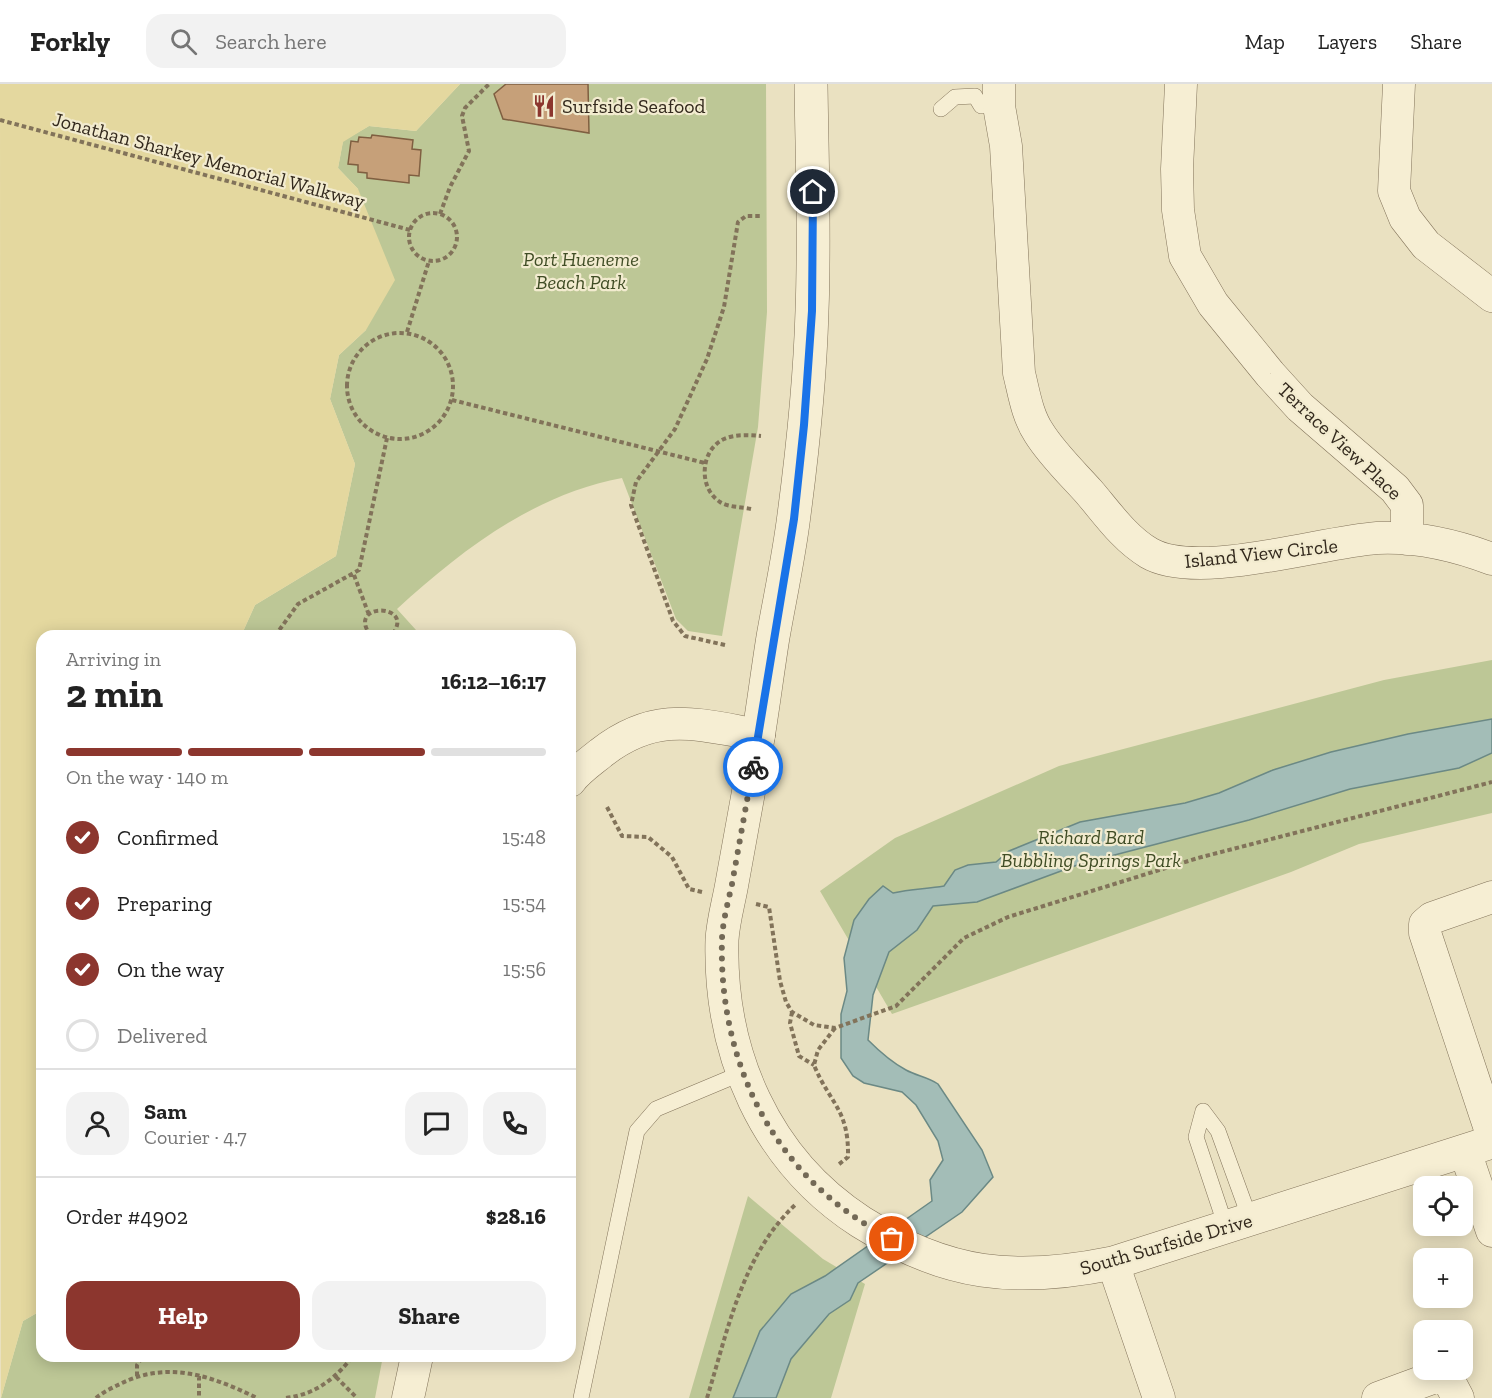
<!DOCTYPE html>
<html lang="en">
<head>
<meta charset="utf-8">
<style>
  body { margin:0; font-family:"Zilla Slab",serif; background:#f2f2f2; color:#222; height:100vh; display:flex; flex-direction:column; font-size:22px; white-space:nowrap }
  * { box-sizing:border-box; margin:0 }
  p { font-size:20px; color:#767676 }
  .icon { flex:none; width:33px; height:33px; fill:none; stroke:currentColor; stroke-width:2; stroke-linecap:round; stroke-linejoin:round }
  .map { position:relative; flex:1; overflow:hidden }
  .side { position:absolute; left:36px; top:546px; width:540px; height:732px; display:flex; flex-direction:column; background:#fff; border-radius:18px; box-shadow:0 3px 15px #0003 }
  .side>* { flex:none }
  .tools { position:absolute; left:1413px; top:1092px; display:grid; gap:12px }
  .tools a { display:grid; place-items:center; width:60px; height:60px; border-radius:12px; background:#fff; box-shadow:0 3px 15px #0003; font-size:30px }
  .pin { position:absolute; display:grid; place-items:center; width:51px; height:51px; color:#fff; margin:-26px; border:3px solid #fff; border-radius:50%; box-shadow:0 2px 6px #0007 }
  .courier { position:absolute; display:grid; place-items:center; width:60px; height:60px; margin:-30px; border:4px solid #1a73e8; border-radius:50%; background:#fff; color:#222; box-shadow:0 2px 8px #0007 }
  .head em { font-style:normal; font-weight:700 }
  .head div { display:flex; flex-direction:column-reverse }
  .head { display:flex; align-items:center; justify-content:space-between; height:102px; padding:0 30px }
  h1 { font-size:39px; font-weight:700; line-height:45px }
  .bar { display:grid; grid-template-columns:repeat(4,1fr); gap:9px 6px; align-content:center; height:72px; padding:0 30px }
  .bar i { height:8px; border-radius:4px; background:#e0e0e0 }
  .bar .on { background:#8c362e }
  .bar p { grid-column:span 4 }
  .line { display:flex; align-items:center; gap:15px; padding:0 30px; border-top:2px solid #e0e0e0 }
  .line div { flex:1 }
  .round { display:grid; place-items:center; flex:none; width:63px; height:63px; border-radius:18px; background:#f2f2f2 }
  ol { padding:0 30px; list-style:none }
  li { display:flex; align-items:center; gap:18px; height:66px }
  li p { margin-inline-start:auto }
  li .icon { padding:6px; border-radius:50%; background:#8c362e; color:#fff; stroke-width:4 }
  li:last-child { color:#767676 }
  li i { width:33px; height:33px; border:3px solid #e0e0e0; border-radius:50% }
  .primary-button { display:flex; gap:12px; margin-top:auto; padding:12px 30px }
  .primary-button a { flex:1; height:69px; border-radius:18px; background:#8c362e; color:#fff; font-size:24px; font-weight:700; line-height:69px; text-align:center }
  .primary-button a+a { background:#f2f2f2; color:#222 }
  header { display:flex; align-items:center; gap:36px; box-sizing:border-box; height:84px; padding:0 30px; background:#fff; border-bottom:2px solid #e0e0e0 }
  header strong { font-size:28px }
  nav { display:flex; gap:33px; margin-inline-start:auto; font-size:21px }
  .search { width:420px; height:54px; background:#f2f2f2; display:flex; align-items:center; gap:15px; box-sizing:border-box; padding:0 21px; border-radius:18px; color:#767676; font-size:22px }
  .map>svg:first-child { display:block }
</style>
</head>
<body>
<header>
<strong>Forkly</strong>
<div class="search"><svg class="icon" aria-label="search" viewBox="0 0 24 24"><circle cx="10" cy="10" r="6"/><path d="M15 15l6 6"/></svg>Search here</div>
<nav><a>Map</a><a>Layers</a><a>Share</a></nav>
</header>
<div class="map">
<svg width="1492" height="1314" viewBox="0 0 1492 1314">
  <rect width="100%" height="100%" fill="#eae1c1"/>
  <path fill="#bdc796" d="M460,0H766L767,228L758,343L722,552L688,547L676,535L622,394C533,411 463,465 397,525L416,546L410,552H241L255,521L336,472L355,380L330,315L339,271L366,246L358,105L338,84L343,57L369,42L416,47Z
    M1492,576V729L1359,760L1291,788L892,930L820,807L895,754L1059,682L1384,596Z
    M748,1112L823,1175L865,1200L831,1314H689Z
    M42,1226V1272H383L375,1314H1L23,1237Z"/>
  <path fill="#e4d89f" d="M0,0H460L416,47L369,42L343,58L338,84L358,105L395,196L366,246L339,271L330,315L355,380L336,472L255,521L241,552H42V1226L23,1237L1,1314Z"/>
  <path fill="#a3bdb7" stroke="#6b8985" stroke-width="1.5" d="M1492,635V669L1459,684L1350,705L1249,736L1080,780L977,818L933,822L917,846L889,868L873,911L868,956C880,968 891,978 906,986C917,992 928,993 938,1000L982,1066L993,1093L962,1128L858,1199L850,1216L829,1230L791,1275L776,1314H733L760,1247L791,1210L825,1192L932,1117L930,1096L943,1076L938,1057L916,1021L902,1008L864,999L853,992L841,974V930L847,907L844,874L854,836L869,815L883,802L893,809C910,805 926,805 944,802L955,786L968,781L996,778L1009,767L1080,738L1185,719L1219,709L1273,686L1331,668L1408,650Z"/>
  <path fill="#c6a079" stroke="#7f5f41" stroke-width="1.5" d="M506,0H588L589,49L503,35L494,10Z
    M372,51L413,56L412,65L421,66L419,92L409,91V99L367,94V89L358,88V81L348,80L351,57L358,58L359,53L371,54Z"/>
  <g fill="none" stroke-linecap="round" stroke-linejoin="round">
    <g stroke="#82735a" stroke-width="16">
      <path id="service" d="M941,25L955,13L975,12L981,22
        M1203,1027L1196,1053L1226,1143
        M1203,1027L1218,1047L1250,1135
        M581,1314L637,1047L656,1025L742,989"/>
    </g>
    <g stroke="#82735a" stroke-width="33">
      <path id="minor" d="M999,0V22L1006,62L1019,289C1024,309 1027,331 1039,349C1052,370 1072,389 1089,408C1107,429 1124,454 1149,469C1197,497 1320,458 1377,454C1417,452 1455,461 1492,475
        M1181,0L1177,85L1178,126L1185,172L1213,220L1270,290L1300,323L1395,405L1407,421V455
        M1399,0L1394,107L1405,134L1426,161L1492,212
        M570,697C578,686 590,678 601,669C656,626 696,640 759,651
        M1492,813L1432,834L1425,840V849L1492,1051
        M1465,1067L1492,1147
        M1113,1179L1159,1314
        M408,1314L417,1272
        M1378,1314L1435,1293L1448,1295L1458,1314"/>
    </g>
    <g stroke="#82735a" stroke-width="34">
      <path id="tertiary" d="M811,0C812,76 815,151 812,227C810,295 803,363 794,431C789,472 780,513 773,553C766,597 761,640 753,683C746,722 739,760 732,799C729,817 723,837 722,856C719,969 765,1076 861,1138C947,1192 1015,1199 1113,1179L1492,1058"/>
    </g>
    <path stroke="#82735a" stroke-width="4" stroke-dasharray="4.5 3" stroke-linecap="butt" d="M0,36L410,146
      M409 153a24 24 0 1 1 48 0a24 24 0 1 1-48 0Z
      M440,130L450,103L469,67L462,32L465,24L489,0
      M407,248L429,177
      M347 302a53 53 0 1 1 106 0a53 53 0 1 1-106 0Z
      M452,316L705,379
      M751,425C742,423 727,423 720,418C698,404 700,366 724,355C735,350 749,351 761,352
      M354,491L369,531
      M275,552L298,520L359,486L387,354
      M371,552C344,517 419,519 391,552
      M725,561L685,552L673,537L631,421L636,398L675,345L707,275L724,223L738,138L746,132H762
      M607,723L622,752L648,753L672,773L689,805L702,808
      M756,820L769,823L780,897L786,918L792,928L814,941L835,944L896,922L964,854L1008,833L1198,774L1492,698
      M792,928L790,939L799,972L814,981
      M835,944L818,966L814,981C830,1020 849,1025 848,1073L838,1081
      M137,1292V1281L143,1272
      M199,1292V1314
      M336,1293L357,1314
      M96,1314C103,1308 112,1304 120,1300C168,1276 212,1292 257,1314
      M286,1314C316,1310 335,1295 353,1272
      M707,1314C728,1246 742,1171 795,1121"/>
    <use href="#service" stroke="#f6eed3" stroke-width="15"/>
    <use href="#minor" stroke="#f6eed3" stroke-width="32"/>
    <use href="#tertiary" stroke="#f6eed3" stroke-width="33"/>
  </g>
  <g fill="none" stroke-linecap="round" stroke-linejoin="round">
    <path stroke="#736956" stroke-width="6" stroke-dasharray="0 10.8" d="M753,683C746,722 739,761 732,800C728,818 723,837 722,854C718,981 776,1097 892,1155"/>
    <path stroke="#1a73e8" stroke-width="8" d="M753,683L794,435L804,341L812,227L813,108"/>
  </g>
  <defs>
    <g id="restaurant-bare" transform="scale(1.8)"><path d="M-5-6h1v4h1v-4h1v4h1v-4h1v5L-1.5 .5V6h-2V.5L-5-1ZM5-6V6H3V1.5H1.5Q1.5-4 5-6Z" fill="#8c362e" stroke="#f2ebcf" stroke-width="2.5" paint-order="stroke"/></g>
  </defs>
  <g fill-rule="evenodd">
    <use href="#restaurant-bare" x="544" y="22"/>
  </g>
  <g text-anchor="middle" stroke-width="4.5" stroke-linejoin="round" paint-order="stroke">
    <g font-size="20" fill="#33291d" stroke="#f2ebcf" text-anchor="start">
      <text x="562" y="29">Surfside Seafood</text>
    </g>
    <g font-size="20" fill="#33291d" stroke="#f2ebcf">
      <text transform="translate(209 76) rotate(15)" y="7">Jonathan Sharkey Memorial Walkway</text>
      <text transform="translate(1340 357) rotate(43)" y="7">Terrace View Place</text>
      <text transform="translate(1261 469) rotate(-6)" y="7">Island View Circle</text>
      <text transform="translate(1166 1160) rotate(-16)" y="7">South Surfside Drive</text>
    </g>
    <g font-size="20" font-style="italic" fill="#404d25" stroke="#f2ebcf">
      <text x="581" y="182">Port Hueneme<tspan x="581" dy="23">Beach Park</tspan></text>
      <text x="1091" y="760">Richard Bard<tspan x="1091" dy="23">Bubbling Springs Park</tspan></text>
    </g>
  </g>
</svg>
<div class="tools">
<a><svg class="icon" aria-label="locate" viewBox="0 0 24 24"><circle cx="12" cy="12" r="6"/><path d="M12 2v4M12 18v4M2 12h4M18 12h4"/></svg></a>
<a>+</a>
<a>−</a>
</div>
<div class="pin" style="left:892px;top:1155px;background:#ea580c"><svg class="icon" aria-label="bag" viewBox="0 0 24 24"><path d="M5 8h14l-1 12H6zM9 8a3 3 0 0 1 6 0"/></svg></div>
<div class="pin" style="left:813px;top:108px;background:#1f2937"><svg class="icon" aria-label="home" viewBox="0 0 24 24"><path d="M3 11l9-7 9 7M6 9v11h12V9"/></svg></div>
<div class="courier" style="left:753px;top:683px"><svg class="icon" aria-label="bike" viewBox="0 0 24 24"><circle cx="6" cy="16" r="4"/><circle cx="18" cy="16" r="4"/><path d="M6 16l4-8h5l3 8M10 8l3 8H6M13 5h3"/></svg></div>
<section class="side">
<div class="head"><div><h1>2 min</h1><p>Arriving in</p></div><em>16:12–16:17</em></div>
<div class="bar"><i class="on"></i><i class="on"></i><i class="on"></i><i></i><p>On the way · 140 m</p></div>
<ol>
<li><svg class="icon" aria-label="check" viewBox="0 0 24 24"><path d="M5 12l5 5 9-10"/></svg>Confirmed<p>15:48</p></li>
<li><svg class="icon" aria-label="check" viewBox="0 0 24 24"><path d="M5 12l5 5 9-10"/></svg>Preparing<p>15:54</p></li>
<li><svg class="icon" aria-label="check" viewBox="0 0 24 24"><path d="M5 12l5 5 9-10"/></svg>On the way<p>15:56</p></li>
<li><i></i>Delivered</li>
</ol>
<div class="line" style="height:108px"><a class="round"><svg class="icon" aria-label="person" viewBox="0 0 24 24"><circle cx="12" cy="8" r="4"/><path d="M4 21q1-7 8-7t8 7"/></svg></a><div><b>Sam</b><p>Courier · 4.7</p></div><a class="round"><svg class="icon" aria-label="chat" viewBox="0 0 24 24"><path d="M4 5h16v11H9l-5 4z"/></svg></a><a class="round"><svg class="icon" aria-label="phone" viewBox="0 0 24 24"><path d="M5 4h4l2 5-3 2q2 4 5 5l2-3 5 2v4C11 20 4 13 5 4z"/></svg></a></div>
<div class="line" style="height:78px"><div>Order #4902</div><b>$28.16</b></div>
<div class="primary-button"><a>Help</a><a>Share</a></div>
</section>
</div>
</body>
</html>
